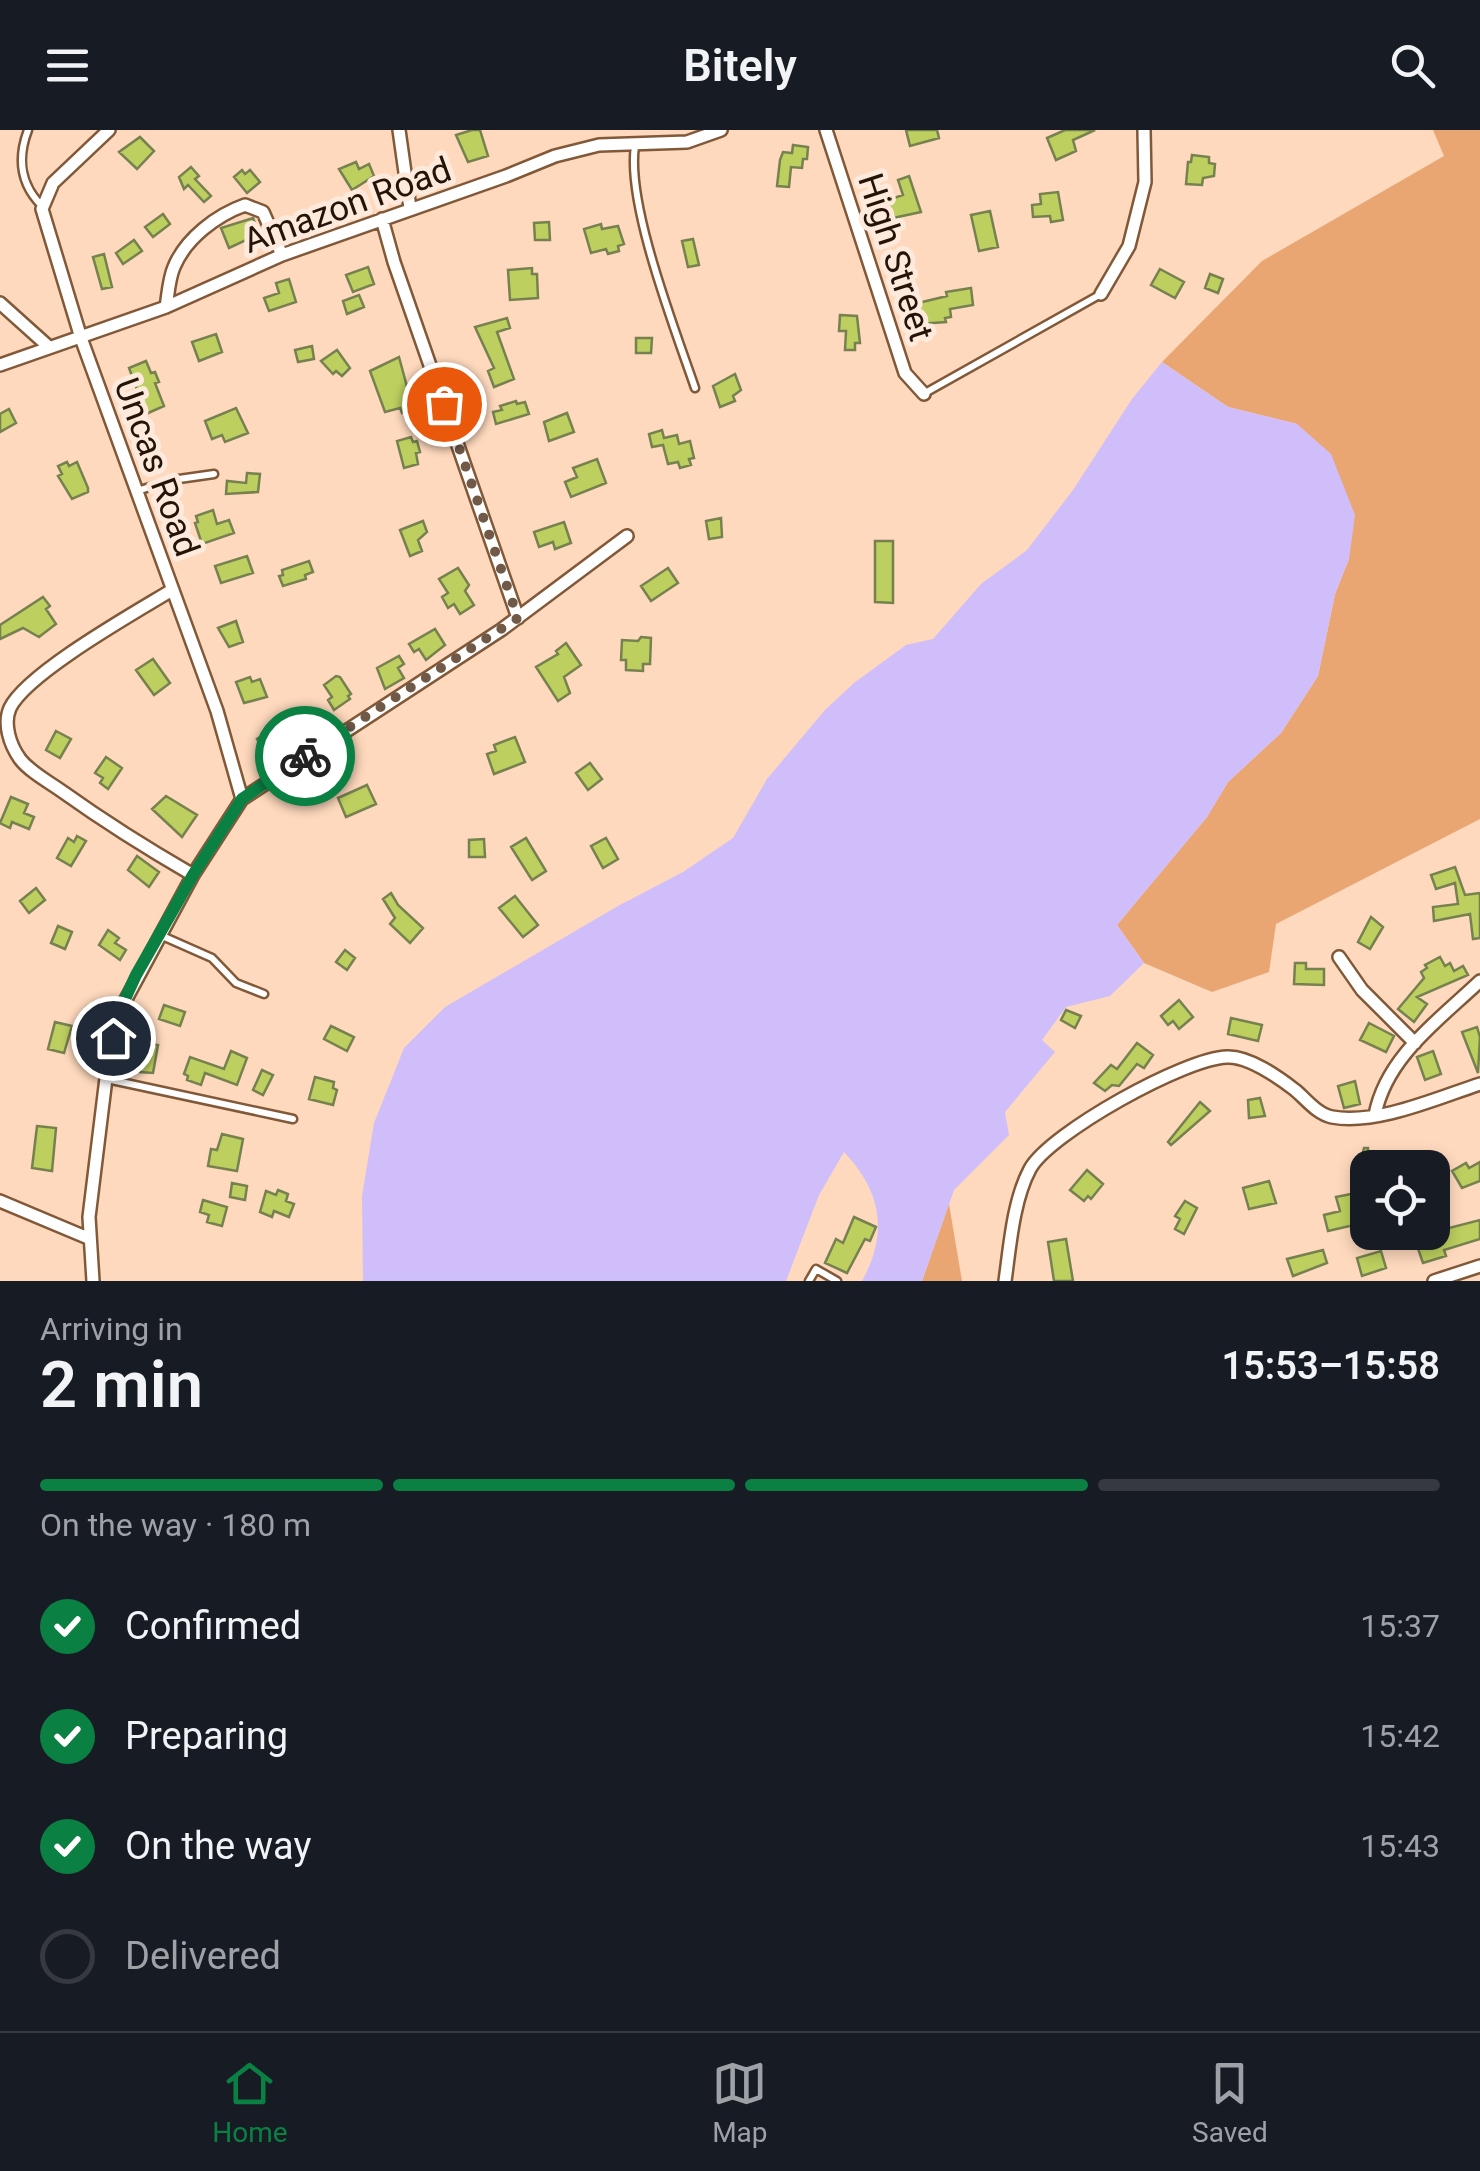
<!DOCTYPE html>
<html lang="en">
<head>
<meta charset="utf-8">
<style>
  body { margin:0; font-family:Roboto,sans-serif; background:#242831; color:#f1f3f6; height:100vh; display:flex; flex-direction:column; font-size:38px; white-space:nowrap }
  * { box-sizing:border-box; margin:0 }
  p { font-size:32px; color:#9ea1a6 }
  .icon { flex:none; width:55px; height:55px; fill:none; stroke:currentColor; stroke-width:2; stroke-linecap:round; stroke-linejoin:round }
  .map { position:relative; height:1151px; overflow:hidden }
  .side { display:flex; flex-direction:column; background:#171b24; flex:1 }
  .side>* { flex:none }
  .buttons { position:absolute; left:1350px; top:1020px; display:grid; gap:20px }
  .buttons a { display:grid; place-items:center; width:100px; height:100px; border-radius:20px; background:#171b24; box-shadow:0 5px 15px #0003; font-size:50px }
  .pin { position:absolute; display:grid; place-items:center; width:85px; height:85px; color:#fff; margin:-42px; border:5px solid #fff; border-radius:50%; box-shadow:0 2px 10px #0007 }
  .courier { position:absolute; display:grid; place-items:center; width:100px; height:100px; margin:-50px; border:8px solid #0b8043; border-radius:50%; background:#fff; color:#222; box-shadow:0 2px 12px #0007 }
  .head em { font-style:normal; font-weight:600 }
  .head div { display:flex; flex-direction:column-reverse }
  .head { display:flex; align-items:center; justify-content:space-between; height:170px; padding:0 40px }
  h1 { font-size:65px; font-weight:600; line-height:75px }
  .bar { display:grid; grid-template-columns:repeat(4,1fr); gap:15px 10px; align-content:center; height:120px; padding:0 40px }
  .bar i { height:12px; border-radius:8px; background:#363941 }
  .bar .on { background:#0b8043 }
  .bar p { grid-column:span 4 }
  ol { padding:0 40px; list-style:none }
  li { display:flex; align-items:center; gap:30px; height:110px }
  li p { margin-inline-start:auto }
  li .icon { padding:10px; border-radius:50%; background:#0b8043; color:#fff; stroke-width:4 }
  li:last-child { color:#9ea1a6 }
  li i { width:55px; height:55px; border:5px solid #363941; border-radius:50% }
  header { display:flex; justify-content:space-between; align-items:center; height:130px; padding:0 40px; background:#171b24; font-size:45px; font-weight:600 }
  .tab-bar { display:flex; justify-content:space-around; align-items:center; height:140px; border-top:2px solid #363941; background:#171b24; font-size:28px; color:#9ea1a6 }
  .tab-bar a { display:grid; justify-items:center; gap:5px }
  .tab-bar .on { color:#0b8043 }
  .map>svg:first-child { display:block }
</style>
</head>
<body>
<header><svg class="icon" aria-label="menu" viewBox="0 0 24 24"><path d="M4 6h16M4 12h16M4 18h16"/></svg>Bitely<svg class="icon" aria-label="search" viewBox="0 0 24 24"><circle cx="10" cy="10" r="6"/><path d="M15 15l6 6"/></svg></header>
<div class="map">
<svg width="1480" height="1151" viewBox="0 0 1480 1151">
  <rect width="100%" height="100%" fill="#fed9bd"/>
  <path fill="#eaa672" d="M1433,0H1480V689L1276,794L1269,842L1212,862L1144,833L1117,795L1207,687L1228,652L1281,603L1318,546L1335,464L1349,429L1297,294L1228,277L1162,232L1262,131L1444,26Z
    M949,1074L962,1151H922Z"/>
  <path fill="#d0befa" d="M1162,232L1228,277L1297,294L1331,324L1355,385L1349,429L1335,464L1318,546L1281,603L1228,652L1207,687L1117,795L1144,833L1110,866L1066,877L1042,910L1055,922L1005,982L1009,1005L954,1060L922,1151H862C889,1102 881,1061 844,1022L819,1065L786,1151H363L362,1066L374,993L404,918L445,877L618,776L683,742L733,708L767,649L825,580L854,553L906,515L933,509L981,454L1027,420L1073,360L1132,269Z"/>
  <path fill="#bccf5f" stroke="#778150" stroke-width="2.5" d="M472,0H480L488,26L468,32L456,5Z
    M906,0H937L939,8L910,16Z
    M1065,0H1095L1073,10L1076,21L1056,30L1047,8Z
    M140,7L154,21L137,39L119,22Z
    M793,15L808,17L807,29H803L802,38L791,37L789,57L777,56L780,30L783,22L792,23Z
    M1192,25L1209,27V33L1215,34L1214,46L1203,48L1202,55L1186,54L1188,32H1191Z
    M356,32L359,39L369,34L374,46L352,60L339,39Z
    M191,37L199,46L195,49L211,66L204,72L188,55L184,59L179,47Z
    M242,40L245,44L250,40L260,52L247,63L234,47Z
    M909,46L921,82L893,88L888,70L903,65L898,50Z
    M1058,62L1063,90L1051,92L1050,86L1033,87L1032,75L1041,74L1040,64Z
    M990,81L998,117L979,121L971,85Z
    M163,84L170,94L153,107L145,97Z
    M253,88L259,104L229,118L221,98Z
    M549,92L550,110H535L534,93Z
    M601,94L602,99L618,96L624,114L618,116L619,121L608,124L606,119L591,123L584,99Z
    M693,109L699,135L688,137L682,111Z
    M134,110L142,121L123,134L116,123Z
    M104,124L112,157L102,159L93,127Z
    M368,137L374,154L353,162L346,145Z
    M532,138V144H537L538,168L510,170L508,140Z
    M1160,139L1184,152L1175,168L1151,155Z
    M1210,144L1223,149L1218,163L1205,158Z
    M289,149L296,172L269,181L264,168L279,163L276,153Z
    M971,158L973,175L950,179L951,187L945,188L946,192L918,194L914,174L947,166L946,162Z
    M359,165L364,177L347,184L343,171Z
    M840,185L857,186L860,213H855V220H845L846,201H839Z
    M507,188L510,198L497,202L514,249L494,257L488,241L494,238L475,197Z
    M216,204L222,222L199,231L192,212Z
    M636,208H652L651,223H636Z
    M312,216L314,229L298,232L295,220Z
    M337,220L350,238L342,246L336,241L333,244L321,231Z
    M399,227L413,279L402,283L400,278L385,282L370,241Z
    M146,231L151,243L155,242L159,252L155,253L164,276L146,284L129,238Z
    M735,244L741,260L733,266L735,271L720,277L713,256Z
    M516,271L517,274L525,272L529,284L496,294L493,282L502,280L500,276Z
    M236,278L248,303L225,312L222,305L212,309L205,291Z
    M9,279L16,293L0,302V284Z
    M567,283L574,302L549,311L544,292Z
    M662,300L664,308L677,305L679,314L690,311L694,328L689,329L691,335L680,338L678,332L668,334L663,315L652,317L649,304Z
    M411,307L413,312L417,311L420,322L416,323L418,334L404,338L397,311Z
    M597,329L606,353L571,367L565,352L577,347L573,338Z
    M67,332L69,336L77,332L88,358V362L72,369L58,346L62,344L58,336Z
    M247,343L260,344L258,362L226,364L227,351L246,353Z
    M213,380L217,394L229,390L234,403L202,414L195,393L198,392L196,386Z
    M721,388L722,407L709,409L706,391Z
    M423,391L427,402L418,410L422,421L410,426L400,400Z
    M564,392L571,413L555,419L553,412L539,417L534,402Z
    M875,411H893V473L875,472Z
    M247,426L253,443L221,453L215,436Z
    M309,431L313,442L305,445L306,449L283,456L279,446L283,445L282,440Z
    M458,438L469,455L465,461L474,475L460,484L454,474L448,478L442,467L448,463L439,449Z
    M668,438L678,453L651,471L641,456Z
    M43,467L50,476L46,479L56,494L39,507L23,498L0,509V495Z
    M236,491L243,512L229,517L218,498Z
    M435,499L445,515L426,530L419,519L414,522L409,514Z
    M641,507L651,508L650,534H643V541L626,540V530H621L622,510L638,511Z
    M566,513L581,535L564,547L570,563L558,571L536,537L558,524L556,521Z
    M399,526L404,534L398,538L404,548L385,559L377,538Z
    M153,529L170,553L154,565L136,540Z
    M336,546L340,547L351,564L348,566L350,569L334,580L328,570L332,567L324,555Z
    M250,547L252,552L260,549L267,567L244,573L236,552Z
    M279,590L292,611L267,626L257,609L273,599L271,595Z
    M56,601L71,609L60,628L46,620Z
    M515,607L525,632L494,644L487,624L496,621L494,615Z
    M106,627L122,638L108,659L100,653L103,648L95,643Z
    M590,633L602,649L588,660L576,643Z
    M367,655L376,674L346,687L338,668Z
    M166,666L197,685L182,707L152,679Z
    M11,667L28,674L24,683L34,687L29,699L12,692L10,698L0,693Z
    M77,706L86,711L71,736L57,728L68,708L74,712Z
    M526,708L546,741L532,750L511,717Z
    M606,708L618,729L603,738L591,716Z
    M484,709L485,727H469V710Z
    M137,726L159,742L149,757L128,740Z
    M1455,737L1465,765L1480,763V808L1473,809L1470,784L1434,791L1433,777L1458,774L1455,753L1436,759L1431,745Z
    M36,758L45,770L29,783L20,771Z
    M391,763L398,775L423,798L410,813L390,794L395,788L383,769Z
    M515,766L538,795L523,807L499,778Z
    M1371,787L1383,797L1370,819L1358,812Z
    M58,796L72,802L65,819L51,813Z
    M108,800L119,808L115,813L126,820L120,830L99,815Z
    M345,820L355,828L347,840L336,832Z
    M1440,827L1445,836L1450,833L1454,841L1463,836L1468,845L1417,867L1427,874L1414,892L1398,879L1424,848L1421,842L1427,838L1425,835Z
    M1295,833H1306V839H1324V855L1294,854Z
    M1179,870L1193,887L1179,899L1173,891L1168,895L1161,886Z
    M164,875L185,882L180,896L159,889Z
    M1066,880L1081,886L1075,898L1061,890Z
    M1231,888L1262,895L1258,911L1228,904Z
    M55,892L72,896L64,923L48,919Z
    M1369,893L1394,906L1386,922L1360,910Z
    M331,896L354,907L347,921L324,909Z
    M1477,897L1480,907L1478,943L1462,902Z
    M141,913L158,915L153,943L140,942Z
    M1137,913L1153,925L1144,938L1137,934L1119,956L1112,955L1105,961L1094,953L1111,935L1117,939Z
    M231,921L247,928L237,955L205,943L201,955L187,950L188,946L184,944L190,927L224,939Z
    M1433,921L1441,944L1425,950L1417,927Z
    M262,940L273,945L263,965L253,960Z
    M315,947L334,952L333,958L337,960L333,975L309,969Z
    M1355,951L1360,974L1344,978L1338,956Z
    M1260,968L1265,986L1249,988L1248,970Z
    M1200,972L1210,981L1171,1015L1168,1012Z
    M37,996L56,998L52,1041L32,1038Z
    M222,1004L243,1009L237,1041L208,1036L211,1019L217,1020Z
    M1364,1018H1368V1053L1356,1050Z
    M1480,1032V1051L1462,1058L1452,1041L1466,1033L1469,1038Z
    M1087,1040L1103,1054L1091,1069L1088,1066L1084,1071L1070,1060Z
    M1269,1051L1276,1073L1249,1079L1243,1058Z
    M232,1053L247,1056L245,1070L230,1067Z
    M278,1060L288,1064L286,1071L294,1074L289,1087L274,1081L272,1087L260,1082L266,1061L276,1065Z
    M1351,1064L1356,1086L1352,1087L1354,1095L1328,1101L1324,1085L1340,1081L1336,1067Z
    M203,1070L227,1077L222,1096L207,1092L209,1085L200,1082Z
    M1185,1071L1197,1078L1184,1104L1175,1099L1180,1089L1175,1086Z
    M854,1087L876,1097L870,1111L865,1109L847,1143L825,1133L836,1109L843,1113Z
    M1480,1090V1109L1444,1120L1446,1126L1423,1133L1414,1107Z
    M1066,1109L1073,1151H1054L1048,1112Z
    M1323,1120L1327,1133L1293,1146L1287,1129Z
    M1381,1121L1386,1138L1362,1146L1357,1128Z"/>
  <g fill="none" stroke-linecap="round" stroke-linejoin="round">
    <g stroke="#815939" stroke-width="11">
      <path id="lane" d="M28,0C17,29 20,54 42,76
        M635,16C626,74 675,199 695,258
        M925,263L1101,164
        M137,361L172,350L214,344
        M160,805L212,828L236,853L264,864
        M107,949L293,989
        M809,1151L816,1139L837,1151"/>
    </g>
    <g stroke="#815939" stroke-width="16">
      <path id="street" d="M109,0L53,53L42,79L81,208L217,581L242,669
        M399,0L410,78
        M826,0L905,243L924,264
        M382,89L394,132L518,488
        M1101,164L1129,116L1145,52L1144,0
        M0,173L49,217
        M166,177C168,165 169,148 174,137C186,108 217,85 245,75L263,82L282,125
        M0,235L166,177L282,125L506,46L555,26L599,15L687,12L721,0
        M172,460C136,482 27,543 10,578C3,594 10,615 20,629C30,642 49,652 63,662C105,692 148,719 193,745
        M1339,827L1362,860L1415,913
        M1375,985C1386,927 1439,890 1480,851
        M0,1071L88,1108
        M93,1151L89,1087L108,932L118,884L193,745L242,669L501,500L627,406
        M1005,1151C1010,1116 1013,1071 1030,1039C1050,1003 1185,928 1227,927C1249,926 1278,947 1295,960C1306,969 1317,984 1332,987C1377,995 1437,968 1480,954
        M1434,1151L1480,1136"/>
    </g>
    <use href="#lane" stroke="#fff" stroke-width="6"/>
    <use href="#street" stroke="#fff" stroke-width="11"/>
  </g>
  <g fill="none" stroke-linecap="round" stroke-linejoin="round">
    <path stroke="#705947" stroke-width="10" stroke-dasharray="0 18" d="M305,626L518,488L444,274"/>
    <path stroke="#0b8043" stroke-width="12" d="M113,908L118,884L136,845L193,745L242,669L305,626"/>
  </g>
  <g text-anchor="middle" stroke-width="10" stroke-linejoin="round" paint-order="stroke">
    <g font-size="35" fill="#241407" stroke="#fdeadc">
      <text transform="translate(347 75) rotate(-20)" y="12">Amazon Road</text>
      <text transform="translate(896 127) rotate(72)" y="12">High Street</text>
      <text transform="translate(157 337) rotate(70)" y="12">Uncas Road</text>
    </g>
  </g>
</svg>
<div class="buttons">
<a><svg class="icon" aria-label="locate" viewBox="0 0 24 24"><circle cx="12" cy="12" r="6"/><path d="M12 2v4M12 18v4M2 12h4M18 12h4"/></svg></a>
</div>
<div class="pin" style="left:444px;top:274px;background:#ea580c"><svg class="icon" aria-label="bag" viewBox="0 0 24 24"><path d="M5 8h14l-1 12H6zM9 8a3 3 0 0 1 6 0"/></svg></div>
<div class="pin" style="left:113px;top:908px;background:#1f2937"><svg class="icon" aria-label="home" viewBox="0 0 24 24"><path d="M3 11l9-7 9 7M6 9v11h12V9"/></svg></div>
<div class="courier" style="left:305px;top:626px"><svg class="icon" aria-label="bike" viewBox="0 0 24 24"><circle cx="6" cy="16" r="4"/><circle cx="18" cy="16" r="4"/><path d="M6 16l4-8h5l3 8M10 8l3 8H6M13 5h3"/></svg></div>
</div>
<section class="side">
<div class="head"><div><h1>2 min</h1><p>Arriving in</p></div><em>15:53–15:58</em></div>
<div class="bar"><i class="on"></i><i class="on"></i><i class="on"></i><i></i><p>On the way · 180 m</p></div>
<ol>
<li><svg class="icon" aria-label="check" viewBox="0 0 24 24"><path d="M5 12l5 5 9-10"/></svg>Confirmed<p>15:37</p></li>
<li><svg class="icon" aria-label="check" viewBox="0 0 24 24"><path d="M5 12l5 5 9-10"/></svg>Preparing<p>15:42</p></li>
<li><svg class="icon" aria-label="check" viewBox="0 0 24 24"><path d="M5 12l5 5 9-10"/></svg>On the way<p>15:43</p></li>
<li><i></i>Delivered</li>
</ol>
</section>
<nav class="tab-bar">
<a class="on"><svg class="icon" aria-label="home" viewBox="0 0 24 24"><path d="M3 11l9-7 9 7M6 9v11h12V9"/></svg>Home</a>
<a><svg class="icon" aria-label="map" viewBox="0 0 24 24"><path d="M3 6l6-2 6 2 6-2v14l-6 2-6-2-6 2zM9 4v14M15 6v14"/></svg>Map</a>
<a><svg class="icon" aria-label="saved" viewBox="0 0 24 24"><path d="M7 4h10v16l-5-4-5 4z"/></svg>Saved</a>
</nav>
</body>
</html>
